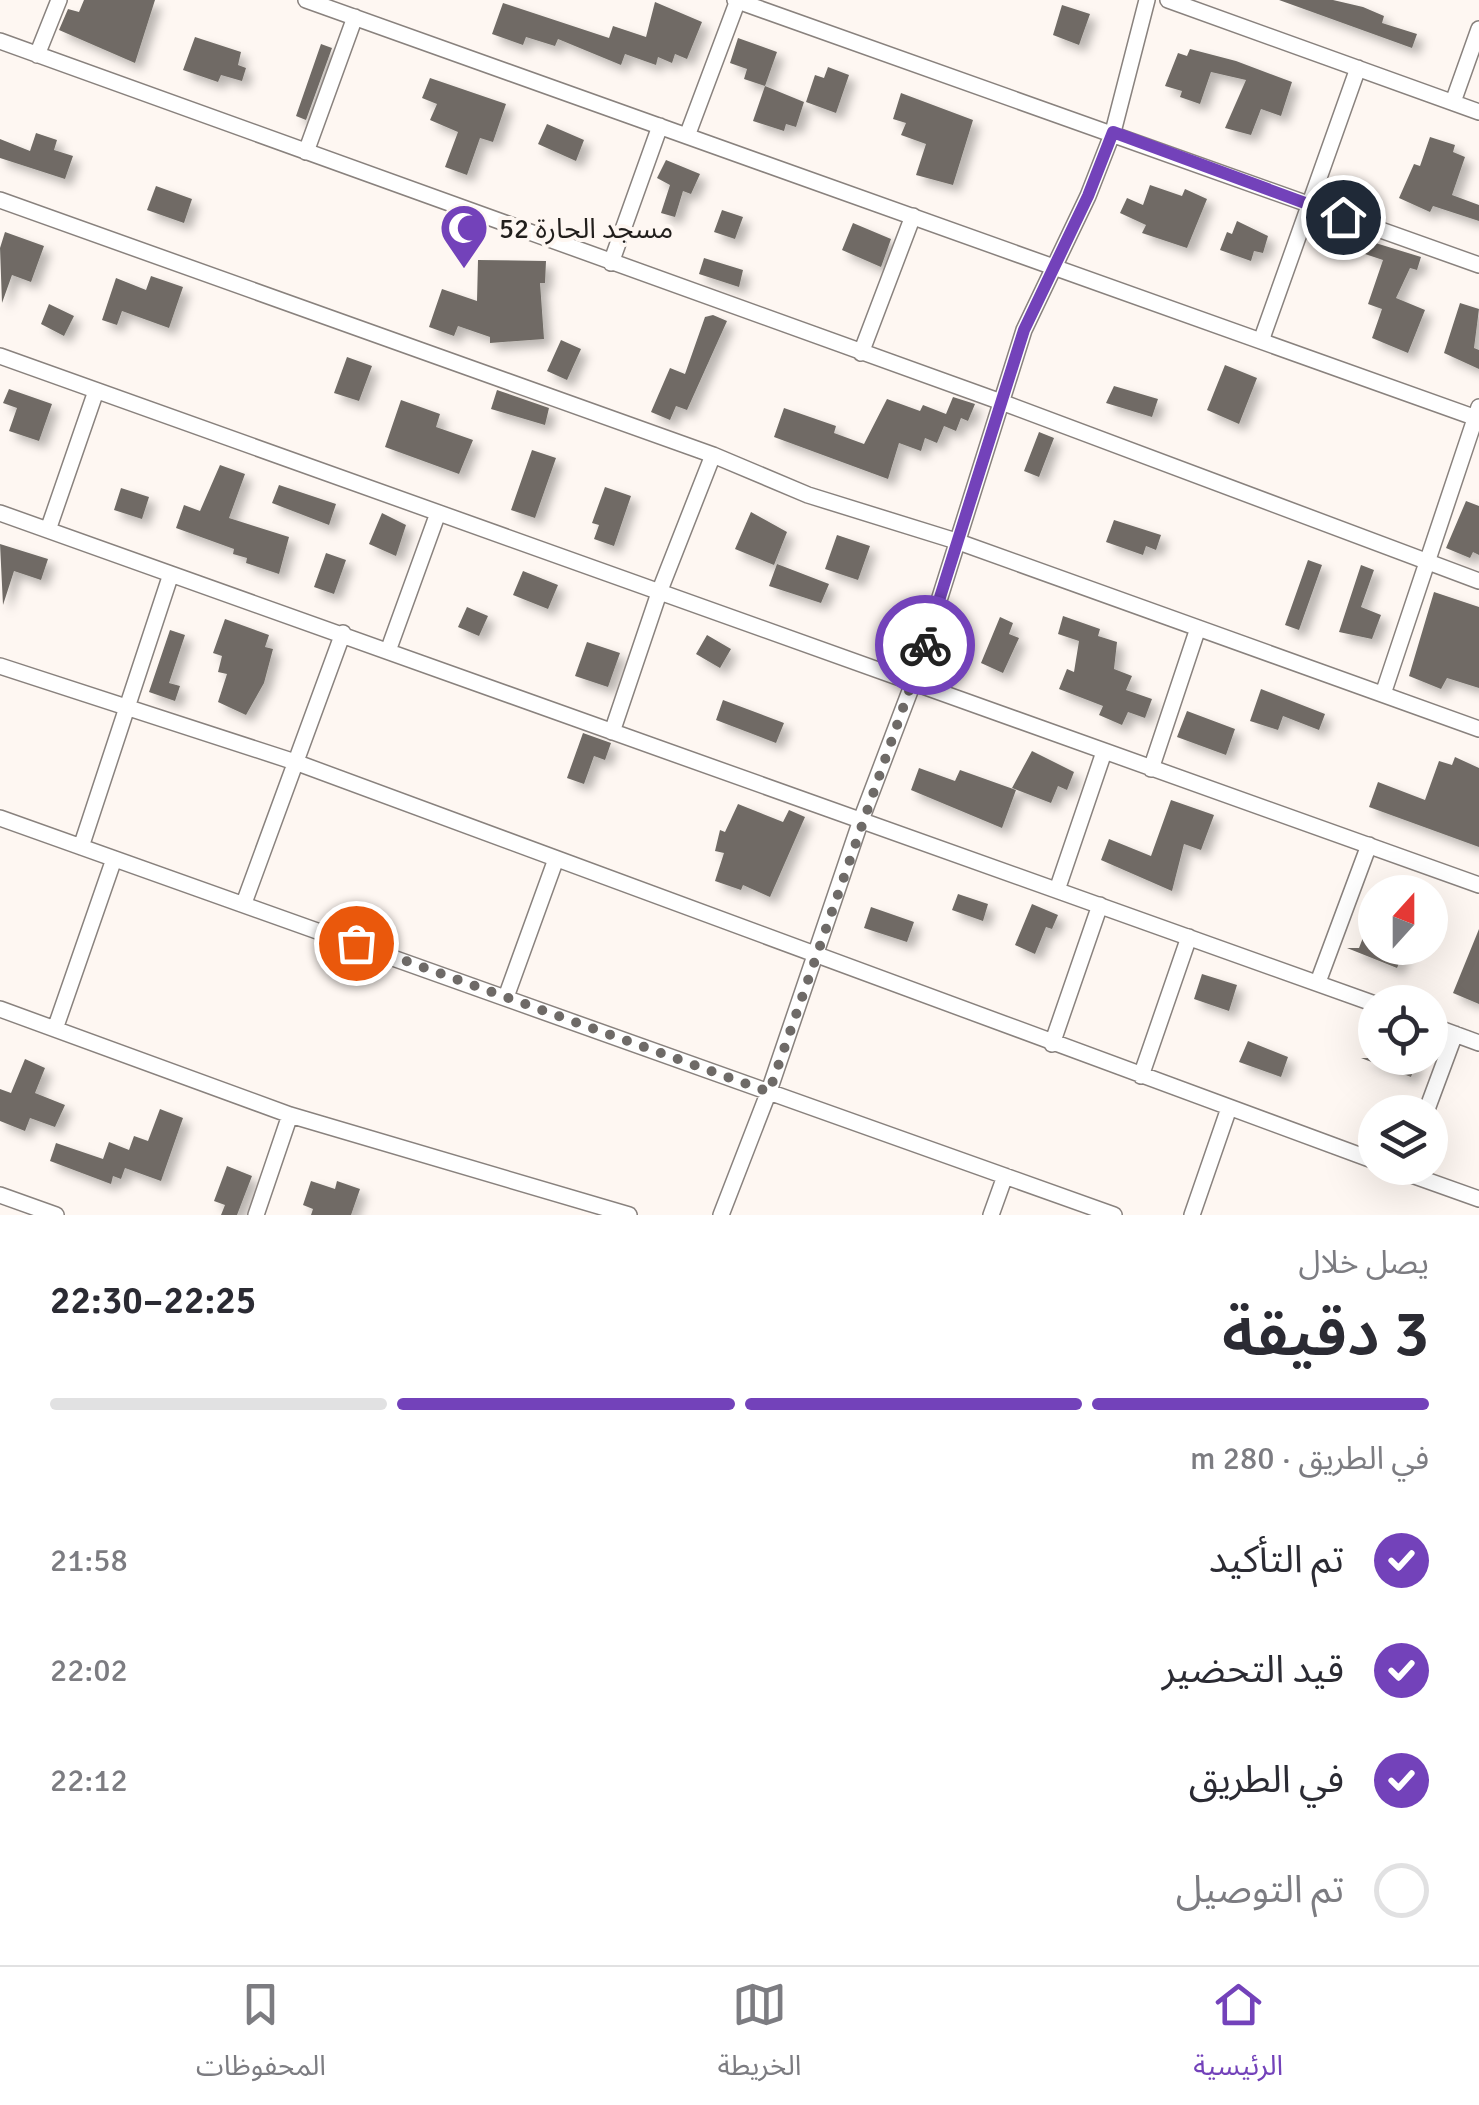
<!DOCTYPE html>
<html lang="ar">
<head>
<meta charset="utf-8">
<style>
  body { margin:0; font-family:Signika,"Noto Sans Arabic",sans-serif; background:#f2f2f3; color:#2b2b33; direction:rtl; height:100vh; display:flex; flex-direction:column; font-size:38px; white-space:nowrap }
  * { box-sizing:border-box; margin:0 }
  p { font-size:32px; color:#7c7c81 }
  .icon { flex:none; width:55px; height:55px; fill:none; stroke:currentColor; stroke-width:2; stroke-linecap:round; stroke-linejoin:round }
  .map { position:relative; height:1215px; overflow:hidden; direction:ltr }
  .drawer { display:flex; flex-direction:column; background:#fff; flex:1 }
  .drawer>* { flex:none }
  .needle { width:65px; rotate:21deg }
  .tools { position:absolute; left:1358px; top:875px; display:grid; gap:20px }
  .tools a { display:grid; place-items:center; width:90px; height:90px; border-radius:50%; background:#fff; box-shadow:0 10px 40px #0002; font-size:50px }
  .pin { position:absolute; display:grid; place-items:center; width:85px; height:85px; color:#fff; margin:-42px; border:5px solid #fff; border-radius:50%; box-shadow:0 2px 10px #0007 }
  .courier { position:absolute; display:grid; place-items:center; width:100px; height:100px; margin:-50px; border:8px solid #7342ba; border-radius:50%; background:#fff; color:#222; box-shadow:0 2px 12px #0007 }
  .head em { font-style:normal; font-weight:600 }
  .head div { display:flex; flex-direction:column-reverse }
  .head { display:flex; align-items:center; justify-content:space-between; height:170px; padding:0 50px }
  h1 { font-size:65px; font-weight:600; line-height:75px }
  .bar { display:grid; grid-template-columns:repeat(4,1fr); gap:15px 10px; align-content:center; height:120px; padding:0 50px }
  .bar i { height:12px; border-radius:8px; background:#e1e1e2 }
  .bar .on { background:#7342ba }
  .bar p { grid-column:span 4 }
  ol { padding:0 50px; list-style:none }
  li { display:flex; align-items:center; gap:30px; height:110px }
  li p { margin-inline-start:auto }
  li .icon { padding:10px; border-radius:50%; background:#7342ba; color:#fff; stroke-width:4 }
  li:last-child { color:#7c7c81 }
  li i { width:55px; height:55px; border:5px solid #e1e1e2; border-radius:50% }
  .dock { display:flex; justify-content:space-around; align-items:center; height:140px; border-top:2px solid #e1e1e2; background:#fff; font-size:28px; color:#7c7c81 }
  .dock a { display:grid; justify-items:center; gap:5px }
  .dock .on { color:#7342ba }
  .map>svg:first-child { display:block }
</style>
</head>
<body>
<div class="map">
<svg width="1479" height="1215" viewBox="0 0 1479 1215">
  <defs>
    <filter id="shadow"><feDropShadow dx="7" dy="7" stdDeviation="5" flood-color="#0004"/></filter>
  </defs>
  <rect width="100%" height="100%" fill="#fef7f2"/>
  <path fill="#6f6b65" filter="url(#shadow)" d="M84,0H155L135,63L59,30L68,9L79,12Z
    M1279,0H1333L1363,7L1384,16L1382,23L1417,34L1412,48Z
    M655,2L702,22L687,59L675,54L672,63L658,57L656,65L625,54L621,65L558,39L555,46L526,37L523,45L492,34L503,3L609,38L613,26L646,37Z
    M1062,5L1090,14L1079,45L1053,35Z
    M195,37L241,52L238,65L246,68L242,81L221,75L218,82L183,70Z
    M738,38L777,52L765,86L744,79L747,69L730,63Z
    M321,44L332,48L306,120L296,116Z
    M1190,49L1236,61L1292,82L1281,116L1261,109L1251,135L1225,128L1246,80L1211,72L1200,104L1180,97L1182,91L1165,86L1178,53L1187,56Z
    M828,67L849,75L836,113L806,102L815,75L824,78Z
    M430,78L506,104L493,142L480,138L467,175L445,167L458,132L430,120L437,104L422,98Z
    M765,86L804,102L796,127L786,124L784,131L753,121Z
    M901,93L973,120L953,185L916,175L926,144L901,135L906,123L893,119Z
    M547,124L584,140L576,161L538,144Z
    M36,133L57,140L54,150L73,156L65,179L0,158V139L30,151Z
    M1430,137L1455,145L1453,152L1465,157L1452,195L1479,205V221L1433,206L1430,212L1399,198L1414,164L1420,166Z
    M666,160L700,174L691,194L683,191L675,217L661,213L670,185L657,178Z
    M1150,185L1182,196L1185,189L1207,199L1187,248L1142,233L1146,225L1120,213L1127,198L1143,205Z
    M156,186L192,199L184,223L147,210Z
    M722,210L743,217L735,239L714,232Z
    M1237,221L1268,236L1263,253L1254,251L1251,261L1220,250L1227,232L1232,234Z
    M853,223L891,239L881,267L842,250Z
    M5,232L44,246L31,282L12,275L2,303L0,248Z
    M1369,241L1421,257L1417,270L1410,268L1396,298L1425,310L1408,353L1372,338L1382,309L1368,304L1383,260L1365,254Z
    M704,258L743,270L739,287L699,274Z
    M478,260L546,261L545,283H540L544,339L490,343V337L458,326L454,336L429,327L442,289L477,301Z
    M151,276L183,287L169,328L122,311L117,325L102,320L116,278L146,290Z
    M1460,303L1479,309L1474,348L1479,350V369L1444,353Z
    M49,304L74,316L64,336L41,324Z
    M713,315L727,321L687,410L676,406L670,420L651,412L670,368L685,374L705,317Z
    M561,340L581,349L567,380L547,371Z
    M347,357L372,366L359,401L334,393Z
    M1225,365L1257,378L1239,424L1207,410Z
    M1114,386L1158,399L1152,417L1106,403Z
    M9,389L52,404L39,441L9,431L17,408L3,403Z
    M497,390L549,408L545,425L491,409Z
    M953,397L975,404L968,421L961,418L956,431L944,426L937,443L925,438L921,451L899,443L888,479L774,437L784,408L836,426L834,433L864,444L887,399L920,411L923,405L946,414Z
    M401,400L440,414L436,427L473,440L459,474L385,447Z
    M1039,432L1054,438L1039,477L1024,471Z
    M532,450L556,458L535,518L511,510Z
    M220,465L245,474L229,518L289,537L279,574L246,563L247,558L233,554L234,549L176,528L184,505L200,511Z
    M279,485L336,504L329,525L272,503Z
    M605,487L631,496L614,546L594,539L599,525L592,523Z
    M121,488L149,497L142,519L114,510Z
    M1466,501L1479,506V555L1473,552L1470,558L1446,548Z
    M751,512L787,532L774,565L735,549Z
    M382,513L406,525L396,556L369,544Z
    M1114,520L1161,535L1156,550L1146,546L1143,555L1106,542Z
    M837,535L870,546L858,580L825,569Z
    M0,544L48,559L41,580L14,571L3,605Z
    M326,553L346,560L334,594L314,587Z
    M1308,560L1322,565L1299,630L1285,625Z
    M777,564L829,584L821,603L769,586Z
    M1361,565L1374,570L1361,607L1381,615L1372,639L1339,632Z
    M523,571L558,585L548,609L513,595Z
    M1434,592L1479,607V688L1447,678L1441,689L1409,676Z
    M467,607L488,616L479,636L458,627Z
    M1063,616L1100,629L1098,636L1117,642L1114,669L1132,676L1126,690L1152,699L1145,718L1128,712L1122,725L1099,715L1103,706L1059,689L1067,669L1074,672L1079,641L1058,634Z
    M1000,617L1013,623L1009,634L1019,638L1003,673L981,663Z
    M225,619L269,635L265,647L273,649L264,683L246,715L218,702L227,674L218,672L222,656L213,653Z
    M170,630L185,635L169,683L180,686L175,701L149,692Z
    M707,635L731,649L720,668L696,654Z
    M587,642L620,653L608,687L575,676Z
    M1261,689L1325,714L1319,730L1283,716L1278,730L1250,721Z
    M723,700L784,723L776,743L716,720Z
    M1187,711L1235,729L1226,755L1177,737Z
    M583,733L611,743L605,760L594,756L584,784L567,778Z
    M1032,751L1074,772L1067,790L1058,786L1051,803L1012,788Z
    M1455,757L1479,768V847L1369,807L1378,782L1425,800L1439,761L1452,765Z
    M919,768L955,781L960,770L1016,790L1002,828L911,790Z
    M1171,800L1214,815L1201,850L1184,844L1172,891L1101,860L1109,839L1151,856Z
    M738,804L783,822L789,810L805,817L770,897L743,885L741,890L715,881L724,853L715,851L720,830L725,832Z
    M958,894L988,904L983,921L952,910Z
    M1032,904L1058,915L1052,929L1046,927L1035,954L1015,945Z
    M871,907L914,922L907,942L864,928Z
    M1374,909L1375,948H1406L1397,968L1347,948H1359Z
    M1479,929V1004L1453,993Z
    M1202,974L1237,985L1229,1011L1194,999Z
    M1248,1041L1288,1057L1281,1077L1239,1062Z
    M1361,1058H1418L1411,1077Z
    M25,1059L45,1068L35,1093L65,1105L55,1127L30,1118L25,1131L0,1121V1089L11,1093Z
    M160,1109L183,1118L161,1181L125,1168L121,1179L113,1176L111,1184L50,1161L56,1143L103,1159L109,1142L129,1150L134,1136L148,1141Z
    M227,1166L252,1176L237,1215H221L225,1205L214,1201Z
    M311,1181L335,1189L337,1181L360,1189L351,1215H311L313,1209L303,1205Z"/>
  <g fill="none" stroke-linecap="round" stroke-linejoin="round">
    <g stroke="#89827e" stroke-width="18">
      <path id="street" d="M306,0L1479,419
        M735,0L1479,265
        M1168,0L1479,112
        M0,41L1004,403L1479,581
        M37,55L59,0
        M1453,102L1479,29
        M687,136L738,0
        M306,152L355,17
        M0,200L713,455L808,495L956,541L1479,729
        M611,263L660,126
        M1261,341L1358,68
        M861,353L913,216
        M0,356L1479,885
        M0,513L1375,1004
        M48,530L96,391
        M388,651L438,513
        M0,666L295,762L1375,1161
        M1383,694L1479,407
        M612,732L660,590L713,455
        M1151,769L1198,628
        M0,818L1114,1215
        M81,847L171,574
        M1057,890L1104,752
        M244,903L343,633
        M1318,982L1369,845
        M506,997L556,859
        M0,1009L290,1115L629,1215
        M1430,1025L1479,1043
        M55,1029L114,859
        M1052,1044L1100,905
        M1141,1076L1189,937
        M1426,1112L1455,1034
        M1392,1168L1479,1199
        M0,1195L56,1215
        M256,1215L290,1115
        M721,1215L769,1091L861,820L913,683L1024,330L1088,196L1113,132L1147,0
        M991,1215L1005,1176
        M1192,1215L1229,1108"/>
    </g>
    <use href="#street" stroke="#fff" stroke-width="15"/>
  </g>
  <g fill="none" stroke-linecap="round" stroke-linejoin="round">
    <path stroke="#6e6a67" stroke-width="10" stroke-dasharray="0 18" d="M356,943L769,1092L925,645"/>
    <path stroke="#7342ba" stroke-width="12" d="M925,645L1024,330L1088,196L1113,132L1343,217"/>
  </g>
  <defs>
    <g id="mosque-pin" transform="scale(2.5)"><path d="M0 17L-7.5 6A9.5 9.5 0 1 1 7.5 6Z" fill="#7342ba" stroke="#fef7f2"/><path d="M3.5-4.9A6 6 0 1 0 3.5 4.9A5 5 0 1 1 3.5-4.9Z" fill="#fff"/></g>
  </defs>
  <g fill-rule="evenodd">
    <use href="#mosque-pin" x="464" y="228"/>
  </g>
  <g text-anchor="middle" stroke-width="8" stroke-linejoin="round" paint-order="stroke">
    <g font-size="28" fill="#211e1c" stroke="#fef7f2" text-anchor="start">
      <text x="499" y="238">مسجد الحارة 52</text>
    </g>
  </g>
</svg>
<div class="tools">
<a><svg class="needle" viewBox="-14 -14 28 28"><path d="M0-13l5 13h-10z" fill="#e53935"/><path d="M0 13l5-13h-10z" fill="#7c7c81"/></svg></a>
<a><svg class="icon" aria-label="locate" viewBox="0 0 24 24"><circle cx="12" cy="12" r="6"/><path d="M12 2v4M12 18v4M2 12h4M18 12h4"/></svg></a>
<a><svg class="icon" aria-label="layers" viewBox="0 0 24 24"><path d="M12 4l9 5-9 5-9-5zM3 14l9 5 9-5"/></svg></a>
</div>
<div class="pin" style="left:356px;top:943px;background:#ea580c"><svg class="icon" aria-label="bag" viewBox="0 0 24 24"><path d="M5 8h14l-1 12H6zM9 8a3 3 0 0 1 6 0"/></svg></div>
<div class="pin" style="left:1343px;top:217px;background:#1f2937"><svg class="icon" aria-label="home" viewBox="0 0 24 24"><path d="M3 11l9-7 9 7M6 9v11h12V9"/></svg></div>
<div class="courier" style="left:925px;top:645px"><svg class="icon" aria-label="bike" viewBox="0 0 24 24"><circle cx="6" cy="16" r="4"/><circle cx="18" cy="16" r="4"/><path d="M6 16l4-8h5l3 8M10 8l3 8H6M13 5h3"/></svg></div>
</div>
<section class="drawer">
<div class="head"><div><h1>3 دقيقة</h1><p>يصل خلال</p></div><em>22:25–22:30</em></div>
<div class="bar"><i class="on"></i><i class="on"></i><i class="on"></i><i></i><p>في الطريق · 280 m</p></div>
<ol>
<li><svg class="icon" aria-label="check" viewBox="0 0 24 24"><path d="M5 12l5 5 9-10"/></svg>تم التأكيد<p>21:58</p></li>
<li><svg class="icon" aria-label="check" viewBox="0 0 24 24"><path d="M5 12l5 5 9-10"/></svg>قيد التحضير<p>22:02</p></li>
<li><svg class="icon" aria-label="check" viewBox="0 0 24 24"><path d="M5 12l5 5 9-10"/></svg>في الطريق<p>22:12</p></li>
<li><i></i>تم التوصيل</li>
</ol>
</section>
<nav class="dock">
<a class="on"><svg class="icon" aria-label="home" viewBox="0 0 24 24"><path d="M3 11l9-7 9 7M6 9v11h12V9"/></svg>الرئيسية</a>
<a><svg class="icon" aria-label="map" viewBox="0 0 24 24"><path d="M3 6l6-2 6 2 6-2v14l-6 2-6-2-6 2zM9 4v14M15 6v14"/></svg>الخريطة</a>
<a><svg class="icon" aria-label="saved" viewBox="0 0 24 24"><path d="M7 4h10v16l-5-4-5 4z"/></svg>المحفوظات</a>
</nav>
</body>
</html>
